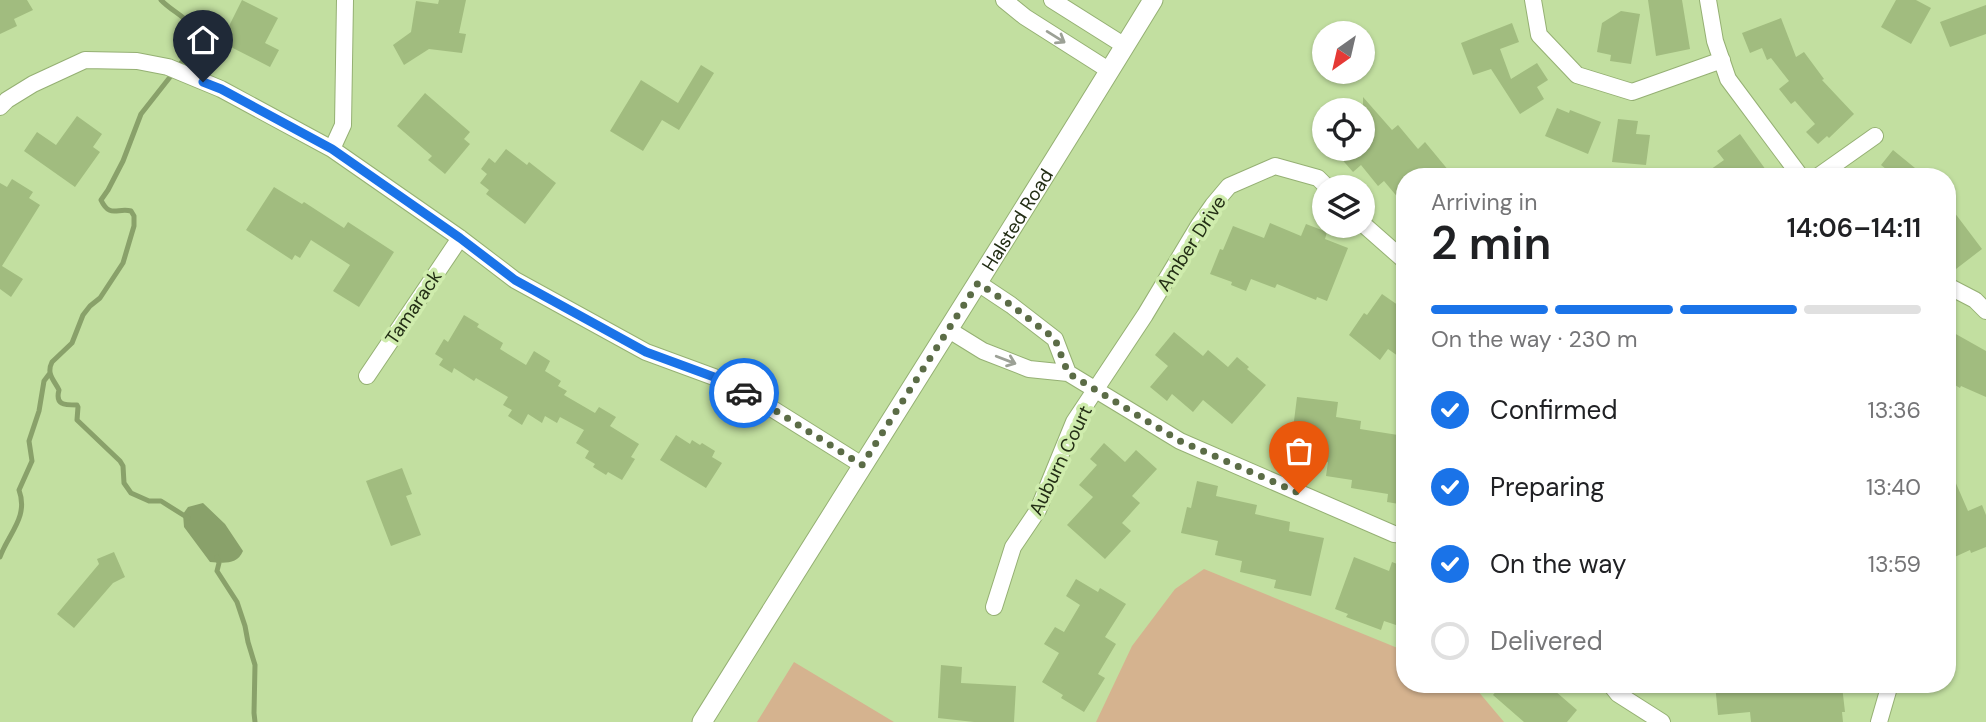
<!DOCTYPE html>
<html lang="en">
<head>
<meta charset="utf-8">
<style>
  body { margin:0; font-family:"DM Sans",sans-serif; background:#f6f6f6; color:#202124; height:100vh; display:flex; flex-direction:column; font-size:26px; white-space:nowrap }
  * { box-sizing:border-box; margin:0 }
  p { font-size:23px; color:#757577 }
  .icon { flex:none; width:38px; height:38px; fill:none; stroke:currentColor; stroke-width:2; stroke-linecap:round; stroke-linejoin:round }
  .map { position:relative; flex:1; overflow:hidden }
  .sheet { position:absolute; left:1396px; top:168px; width:560px; height:525px; display:flex; flex-direction:column; background:#fff; border-radius:28px; box-shadow:0 2px 5px #0004 }
  .sheet>* { flex:none }
  .needle { width:46px; rotate:214deg }
  .fabs { position:absolute; left:1312px; top:21px; display:grid; gap:14px }
  .fabs a { display:grid; place-items:center; width:63px; height:63px; border-radius:50%; background:#fff; box-shadow:0 2px 5px #0004; font-size:35px }
  .pin { position:absolute; display:grid; place-items:center; width:60px; height:60px; color:#fff; margin:-72px -30px; border-radius:50% 50% 50% 0; rotate:-45deg; box-shadow:0 0 7px #0007 }
  .pin .icon { rotate:45deg }
  .courier { position:absolute; display:grid; place-items:center; width:70px; height:70px; margin:-35px; border:5px solid #1a73e8; border-radius:50%; background:#fff; color:#222; box-shadow:0 2px 9px #0007 }
  .overview em { font-style:normal; font-weight:600 }
  .overview div { display:flex; flex-direction:column-reverse }
  .overview { display:flex; align-items:center; justify-content:space-between; height:119px; padding:0 35px }
  h1 { font-size:46px; font-weight:600; line-height:52px }
  .bar { display:grid; grid-template-columns:repeat(4,1fr); gap:10px 7px; align-content:center; height:84px; padding:0 35px }
  .bar i { height:9px; border-radius:5px; background:#e0e0e0 }
  .bar .current { background:#1a73e8 }
  .bar p { grid-column:span 4 }
  ol { padding:0 35px; list-style:none }
  li { display:flex; align-items:center; gap:21px; height:77px }
  li p { margin-inline-start:auto }
  li .icon { padding:7px; border-radius:50%; background:#1a73e8; color:#fff; stroke-width:4 }
  li:last-child { color:#757577 }
  li i { width:38px; height:38px; border:4px solid #e0e0e0; border-radius:50% }
  .map>svg:first-child { display:block }
</style>
</head>
<body>
<div class="map">
<svg width="1986" height="722" viewBox="0 0 1986 722">
  <rect width="100%" height="100%" fill="#c2dfa0"/>
  <path fill="#d5b38f" d="M1204,569L1405,651V684H1472L1504,722H1096L1132,646L1175,589Z
    M794,662L894,722H757Z"/>
  <path fill="#89a16a" d="M203,503L225,524L243,551C237,565 224,563 210,562L184,527L183,514L188,507Z"/>
  <g fill="none" stroke-linecap="round" stroke-linejoin="round">
    <path stroke="#89a16a" stroke-width="5" d="M161,0C175,15 199,21 196,44L141,114L123,161L108,190L101,200C110,219 118,207 131,211L134,216V226L123,263L100,298L90,306L83,315L72,343L52,362C46,374 54,380 59,390C55,405 64,405 77,405L78,407L77,420L120,461L123,466L124,483L131,493L149,501H161L188,518
      M0,557C8,534 29,517 19,490L32,461L29,441L39,411L44,381L50,373
      M217,557L219,563L217,571L237,602L245,626L248,642L255,665L254,713L255,722"/>
  </g>
  <path fill="#a1bc7f" d="M0,0H27L33,10L14,19L17,26L0,34Z
    M242,0L278,18L265,43L279,50L270,67L221,42Z
    M439,0H466L459,33L466,34L462,53L429,49L404,65L393,45L411,32L416,1L438,4Z
    M1648,0H1682L1690,49L1656,56Z
    M1896,0H1916L1931,8L1911,44L1881,27Z
    M1986,5V34L1950,47L1940,22Z
    M1621,11L1640,14L1631,64L1610,61L1611,55L1597,52L1602,23Z
    M1781,18L1796,57L1804,52L1824,79L1822,80L1854,114L1829,138L1827,136L1818,144L1806,132L1815,124L1795,101L1791,104L1779,89L1789,81L1771,58L1767,60L1762,48L1750,53L1742,33Z
    M1512,23L1519,42L1500,49L1511,79L1537,63L1548,80L1537,87L1544,99L1520,114L1491,69L1473,75L1461,43Z
    M701,65L714,73L679,130L662,120L643,151L610,131L641,80L678,103Z
    M425,93L470,132L464,139L470,144L445,174L428,160L432,156L397,126Z
    M1363,97L1392,130L1398,125L1418,149L1425,142L1454,177H1405V206L1384,181L1378,186L1361,165L1353,172L1338,155L1345,149H1363Z
    M1557,108L1569,113L1570,110L1601,122L1588,154L1545,136Z
    M77,116L102,134L93,147L100,152L75,187L24,151L37,132L56,145Z
    M1618,119L1638,121L1636,134L1650,135L1646,165L1612,162Z
    M1740,134L1771,177H1700L1724,160L1717,151Z
    M506,149L527,165L529,162L556,183L525,224L486,194L489,190L480,183L487,174L481,169L489,158L495,163Z
    M1893,150L1926,177H1896L1881,165Z
    M12,179L33,192L29,198L40,205L2,266L23,279L11,297L0,289V183L7,187Z
    M274,187L302,204L304,202L344,228L348,222L394,252L359,307L333,291L350,265L311,240L300,258L295,255L292,260L246,230Z
    M1948,204L1982,249L1956,269L1948,258Z
    M1270,223L1301,236L1306,224L1327,232L1325,239L1348,248L1327,301L1317,297L1316,300L1277,284L1275,288L1251,279L1246,291L1231,285L1232,282L1210,274L1220,249L1223,250L1233,226L1264,238Z
    M1382,294L1405,310V361L1388,349L1380,360L1349,335L1364,313L1367,315Z
    M464,315L479,324L477,327L503,343L500,349L526,365L534,351L550,361L545,371L561,381L558,386L567,391L564,395L595,413L599,407L616,417L610,426L639,444L631,457L635,459L622,480L608,472L606,475L593,467L595,464L585,458L589,451L576,443L584,430L560,417L557,423L545,416L542,423L528,414L522,425L508,416L512,410L503,405L508,397L476,378L474,381L454,368L452,373L439,365L443,359L435,354L444,339L448,342Z
    M1174,332L1203,356L1208,350L1228,367L1237,357L1249,367L1247,369L1266,385L1232,424L1203,400L1193,412L1172,394L1167,401L1150,387L1168,366L1155,355Z
    M1954,333L1986,351V397L1961,386L1960,388L1948,381V344Z
    M1297,397L1338,402L1336,417L1361,421L1360,429L1398,435L1396,445L1405,446V505L1387,502L1388,494L1351,488L1352,480L1326,476L1328,462L1295,457L1299,430L1293,429Z
    M676,435L690,444L692,440L700,445L702,443L715,451L712,457L722,463L706,488L660,460Z
    M1104,443L1125,462L1136,450L1157,469L1132,496L1140,503L1122,523L1131,531L1105,559L1067,525L1093,497L1079,485L1097,465L1090,459Z
    M1948,465L1968,511L1982,505L1986,515V547L1971,553L1970,550L1948,560Z
    M402,468L412,494L406,496L421,535L391,546L366,481Z
    M1197,481L1218,486L1216,496L1257,505L1255,514L1290,522L1289,531L1324,538L1311,596L1274,588L1276,580L1240,572L1242,561L1215,555L1218,541L1181,533L1187,507L1191,508Z
    M114,552L125,577L113,583L74,628L57,614L99,564L97,559Z
    M1354,557L1389,571L1392,562L1405,567V628L1384,621L1381,630L1346,617L1348,614L1335,609Z
    M1076,579L1098,592L1100,588L1126,604L1105,637L1116,644L1098,674L1105,678L1084,712L1061,698L1063,695L1042,682L1059,653L1044,644L1055,627L1064,632L1080,605L1066,596Z
    M941,665L962,667L961,683L1016,686L1014,722H974L938,718Z
    M1502,684H1547L1577,710L1567,722H1524L1493,695Z
    M1715,684H1805V687L1819,686V688L1842,686L1845,712H1842L1843,722H1751L1750,712L1718,715Z"/>
  <g fill="none" stroke-linecap="round" stroke-linejoin="round">
    <g stroke="#95b073" stroke-width="18">
      <path id="minor" d="M1004,0L1025,17L1110,71
        M1052,0L1125,46
        M1533,0L1539,35L1577,75L1632,92L1722,60
        M1708,0L1715,41L1728,79L1801,177
        M0,107L7,100L33,84L85,60L137,61L168,67L221,89L332,149L460,238L515,280L646,352L714,377L760,401L862,465
        M332,149L343,125L345,0
        M1817,177L1875,136
        M1363,224L1405,261
        M978,283L1011,305L1055,339L1068,373
        M1948,286L1975,300L1986,311
        M949,330L983,351L1029,369L1068,373L1180,441L1394,534L1405,535
        M367,376L460,238
        M994,607L1013,547L1038,510L1074,422L1145,315L1199,225L1213,205L1229,186L1275,166L1318,178L1327,187
        M1610,684L1618,694L1662,722
        M1879,722L1890,684"/>
    </g>
    <g stroke="#95b073" stroke-width="21">
      <g id="tertiary">
        <path id="s1" d="M702,722C852,481 1005,242 1153,0"/>
      </g>
    </g>
    <use href="#minor" stroke="#fff" stroke-width="16"/>
    <use href="#tertiary" stroke="#fff" stroke-width="19"/>
  </g>
  <defs><path id="oneway-shaft" d="M-6 0H5M1.5-3L5.5 0L1.5 3" fill="none" stroke-width="1.6" stroke-linecap="round" stroke-linejoin="round" transform="scale(1.75)"/></defs>
  <g stroke="#9ca196">
    <use href="#oneway-shaft" transform="translate(1056 37) rotate(32)"/>
    <use href="#oneway-shaft" transform="translate(1006 360) rotate(21)"/>
  </g>
  <g fill="none" stroke-linecap="round" stroke-linejoin="round">
    <path stroke="#5b6c46" stroke-width="7" stroke-dasharray="0 12.6" d="M744,393L760,401L862,465L978,283L1011,305L1055,339L1068,373L1180,441L1299,493"/>
    <path stroke="#1a73e8" stroke-width="9" d="M203,82L221,89L332,149L460,238L515,280L646,352L714,377L744,393"/>
  </g>
  <g text-anchor="middle" stroke-width="7" stroke-linejoin="round" paint-order="stroke">
    <g font-size="19" fill="#232e15" stroke="#cfecad">
      <text dy="7" stroke="none"><textPath href="#s1" startOffset="593">Halsted Road</textPath></text>
      <text transform="translate(1191 243) rotate(-57)" y="7">Amber Drive</text>
      <text transform="translate(413 307) rotate(-56)" y="7">Tamarack</text>
      <text transform="translate(1060 460) rotate(-64)" y="7">Auburn Court</text>
    </g>
  </g>
</svg>
<div class="fabs">
<a><svg class="needle" viewBox="-14 -14 28 28"><path d="M0-13l5 13h-10z" fill="#e53935"/><path d="M0 13l5-13h-10z" fill="#757577"/></svg></a>
<a><svg class="icon" aria-label="locate" viewBox="0 0 24 24"><circle cx="12" cy="12" r="6"/><path d="M12 2v4M12 18v4M2 12h4M18 12h4"/></svg></a>
<a><svg class="icon" aria-label="layers" viewBox="0 0 24 24"><path d="M12 4l9 5-9 5-9-5zM3 14l9 5 9-5"/></svg></a>
</div>
<div class="pin" style="left:1299px;top:493px;background:#ea580c"><svg class="icon" aria-label="bag" viewBox="0 0 24 24"><path d="M5 8h14l-1 12H6zM9 8a3 3 0 0 1 6 0"/></svg></div>
<div class="pin" style="left:203px;top:82px;background:#1f2937"><svg class="icon" aria-label="home" viewBox="0 0 24 24"><path d="M3 11l9-7 9 7M6 9v11h12V9"/></svg></div>
<div class="courier" style="left:744px;top:393px"><svg class="icon" aria-label="car" viewBox="0 0 24 24"><path d="M5 17H2v-5l4-1 3-4h7l3 4 3 1v5h-3M9 17h6M6 11h13"/><circle cx="7" cy="17" r="2"/><circle cx="17" cy="17" r="2"/></svg></div>
<section class="sheet">
<div class="overview"><div><h1>2 min</h1><p>Arriving in</p></div><em>14:06–14:11</em></div>
<div class="bar"><i class="current"></i><i class="current"></i><i class="current"></i><i></i><p>On the way · 230 m</p></div>
<ol>
<li><svg class="icon" aria-label="check" viewBox="0 0 24 24"><path d="M5 12l5 5 9-10"/></svg>Confirmed<p>13:36</p></li>
<li><svg class="icon" aria-label="check" viewBox="0 0 24 24"><path d="M5 12l5 5 9-10"/></svg>Preparing<p>13:40</p></li>
<li><svg class="icon" aria-label="check" viewBox="0 0 24 24"><path d="M5 12l5 5 9-10"/></svg>On the way<p>13:59</p></li>
<li><i></i>Delivered</li>
</ol>
</section>
</div>
</body>
</html>
